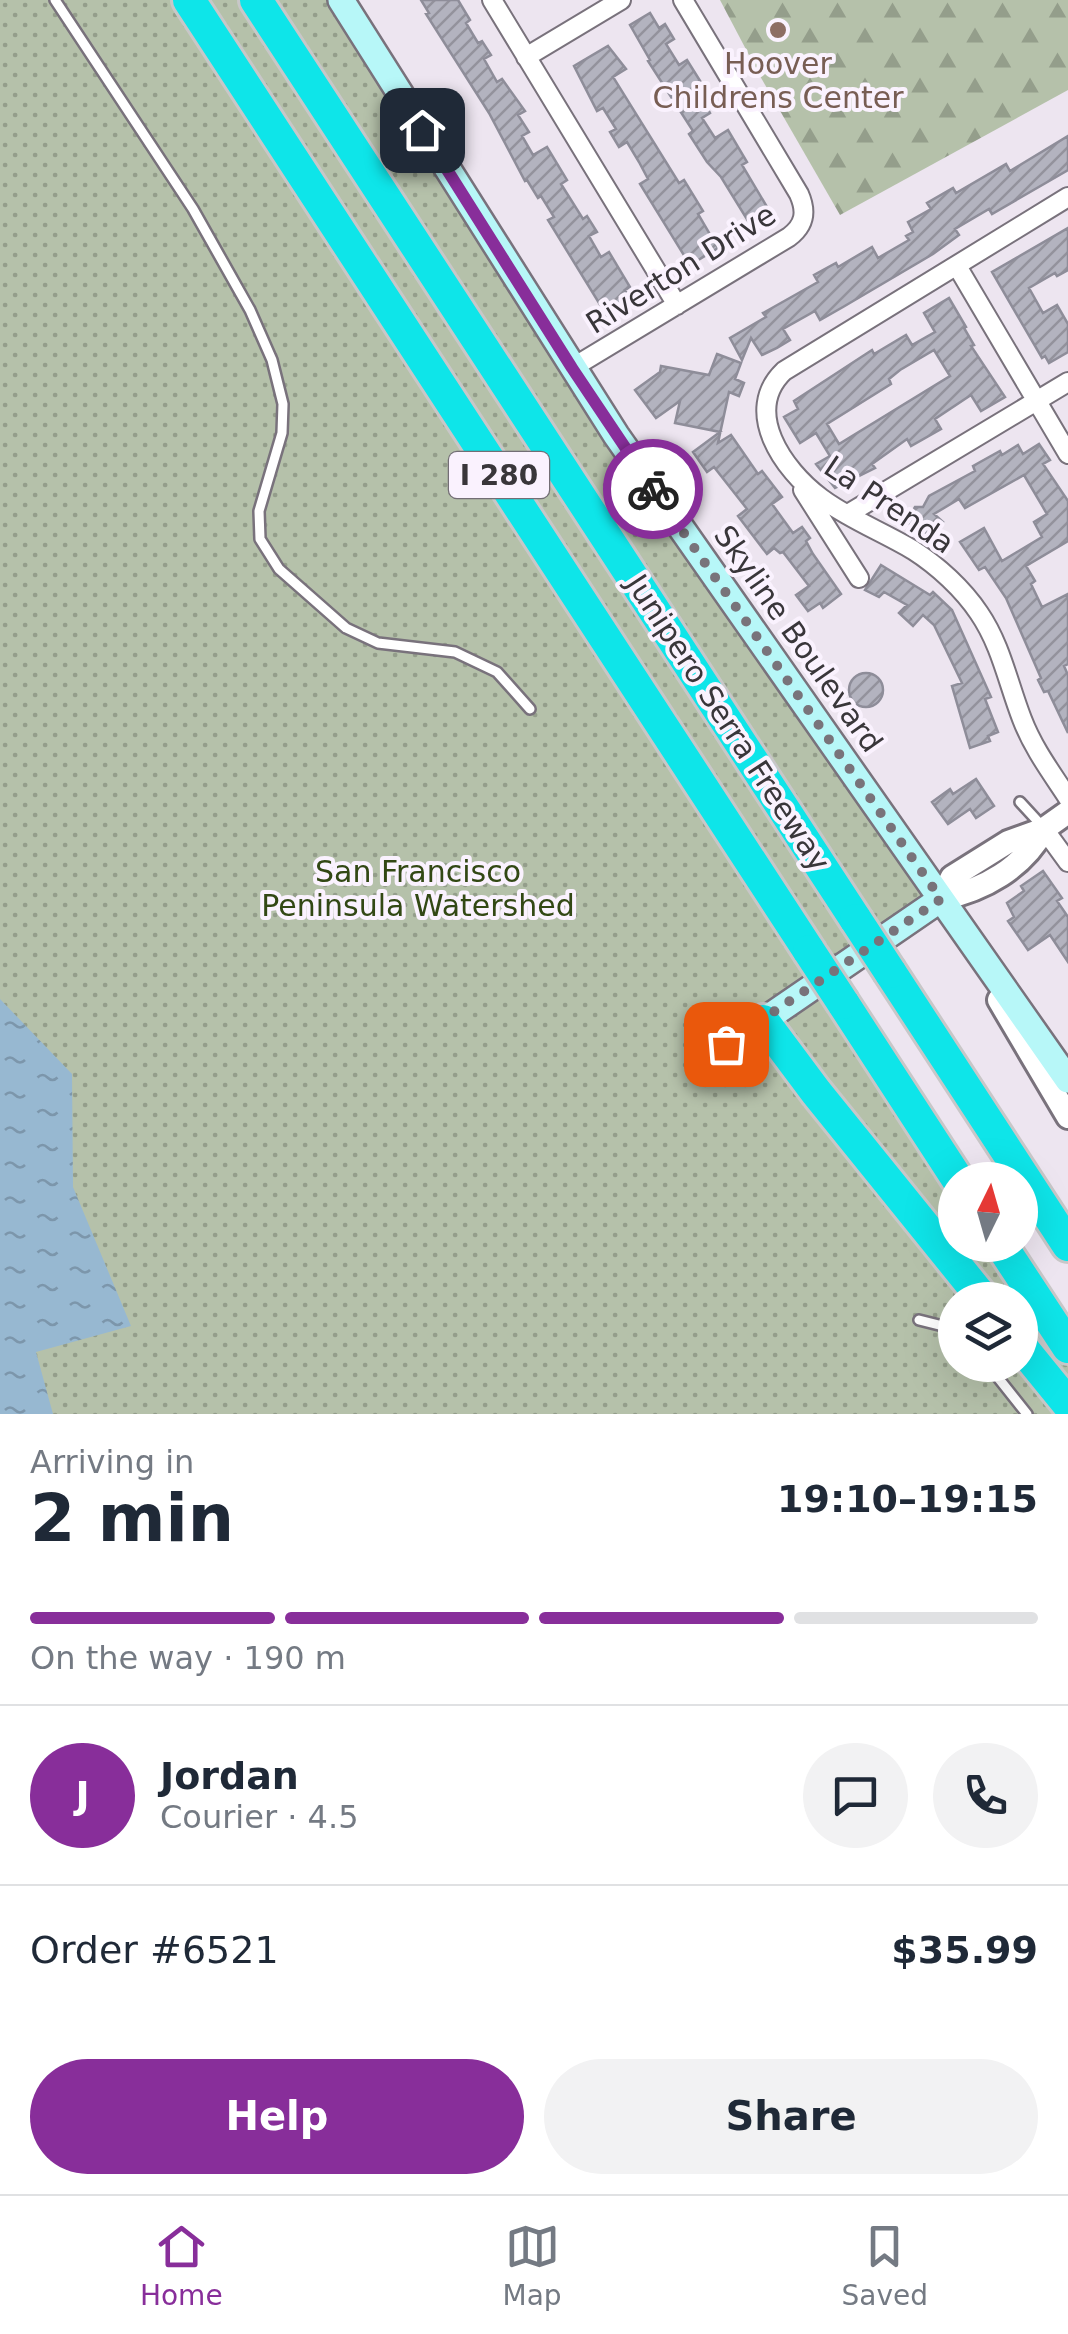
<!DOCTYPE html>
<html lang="en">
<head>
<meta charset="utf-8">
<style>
  body { margin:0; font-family:"DejaVu Sans",sans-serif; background:#f2f2f3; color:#1f2937; height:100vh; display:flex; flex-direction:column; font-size:38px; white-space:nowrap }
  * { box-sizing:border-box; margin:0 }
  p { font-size:32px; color:#747a83 }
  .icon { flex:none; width:55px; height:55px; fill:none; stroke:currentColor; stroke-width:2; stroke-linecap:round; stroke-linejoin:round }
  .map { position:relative; height:1414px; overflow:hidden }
  .drawer { display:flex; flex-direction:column; background:#fff; flex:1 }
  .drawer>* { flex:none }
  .needle { width:65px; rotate:5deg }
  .controls { position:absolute; left:938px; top:1162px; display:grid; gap:20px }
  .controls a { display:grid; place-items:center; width:100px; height:100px; border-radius:50%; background:#fff; box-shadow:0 10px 40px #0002; font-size:50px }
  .pin { position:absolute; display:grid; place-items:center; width:85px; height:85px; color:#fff; margin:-42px; border-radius:20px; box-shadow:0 5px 15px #0006 }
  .courier { position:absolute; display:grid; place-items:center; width:100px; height:100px; margin:-50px; border:8px solid #882e9a; border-radius:50%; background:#fff; color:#222; box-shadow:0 2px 12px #0007 }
  .summary em { font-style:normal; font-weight:700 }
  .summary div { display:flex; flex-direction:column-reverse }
  .summary { display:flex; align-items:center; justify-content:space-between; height:170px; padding:0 30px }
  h1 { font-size:65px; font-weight:700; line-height:75px }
  .bar { display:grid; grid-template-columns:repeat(4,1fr); gap:15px 10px; align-content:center; height:120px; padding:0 30px }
  .bar i { height:12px; border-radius:8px; background:#e0e1e3 }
  .bar .on { background:#882e9a }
  .bar p { grid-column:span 4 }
  .line { display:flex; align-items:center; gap:25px; padding:0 30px; border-top:2px solid #e0e1e3 }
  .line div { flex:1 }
  .round { display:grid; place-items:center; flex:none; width:105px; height:105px; border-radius:52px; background:#f2f2f3 }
  .action { display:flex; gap:20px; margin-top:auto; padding:20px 30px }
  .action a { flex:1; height:115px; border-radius:60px; background:#882e9a; color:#fff; font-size:40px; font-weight:700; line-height:115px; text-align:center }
  .action a+a { background:#f2f2f3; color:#1f2937 }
  .tabs { display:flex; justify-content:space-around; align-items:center; height:140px; border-top:2px solid #e0e1e3; background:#fff; font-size:28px; color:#747a83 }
  .tabs a { display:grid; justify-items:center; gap:5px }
  .tabs .on { color:#882e9a }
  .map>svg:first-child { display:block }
</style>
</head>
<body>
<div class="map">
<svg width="1068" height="1414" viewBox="0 0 1068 1414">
  <defs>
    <pattern id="forest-firs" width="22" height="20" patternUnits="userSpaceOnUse" patternTransform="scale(2.5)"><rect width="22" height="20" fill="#b5c1aa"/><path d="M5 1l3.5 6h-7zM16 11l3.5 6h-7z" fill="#949e8b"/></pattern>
    <pattern id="park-dots" width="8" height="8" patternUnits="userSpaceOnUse" patternTransform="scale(2.5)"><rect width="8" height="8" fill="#b5c1aa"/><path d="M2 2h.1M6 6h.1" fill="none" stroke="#949e8b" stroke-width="1.8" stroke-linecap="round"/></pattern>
    <pattern id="water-ripples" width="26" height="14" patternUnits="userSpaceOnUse" patternTransform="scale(2.5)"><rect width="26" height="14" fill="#97b8d1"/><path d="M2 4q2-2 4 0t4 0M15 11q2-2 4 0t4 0" fill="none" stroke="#7c96ab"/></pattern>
    <pattern id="building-hatch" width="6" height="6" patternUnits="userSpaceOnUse" patternTransform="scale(2.5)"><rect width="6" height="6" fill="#b3b3bf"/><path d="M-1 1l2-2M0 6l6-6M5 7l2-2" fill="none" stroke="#93929c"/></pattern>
  </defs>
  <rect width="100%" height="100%" fill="#ede5f0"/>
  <path fill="url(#forest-firs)" d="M720,0H1068V90L840,215L760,76Z"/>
  <path fill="url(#park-dots)" fill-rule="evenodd" d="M0,0H341L572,368L945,901L827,978L955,1180V1245H1001L1068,1347V1414H0ZM955,1300H1020V1365H955Z"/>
  <path fill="url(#water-ripples)" d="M0,999L72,1074L73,1187L131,1326L36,1352L53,1414H0Z"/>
  <path fill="url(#building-hatch)" stroke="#8e8d99" stroke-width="2.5" fill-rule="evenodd" d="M421,0H458L470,20L466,23L478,43L482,41L491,55L484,59L497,82L502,79L525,111L518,115L529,132L522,136L533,155L547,147L567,180L561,184L583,219L587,216L597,232L589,236L601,257L609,252L630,287L625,290L632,301L607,316L548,220L554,217L541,196L538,198L527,180L525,181L489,113L426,14L429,13Z
    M650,13L659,28L665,24L674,39L666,44L679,65L687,60L707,92L701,96L710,113L702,118L715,138L728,130L747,162L742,165L773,217L753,229L721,177L707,162L689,134L693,131L648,61L650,60L630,25Z
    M608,46L626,69L613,77L679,183L684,180L703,211L698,214L718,248L690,265L640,184L648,179L639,162L627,142L619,147L610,132L616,129L603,108L597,111L574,66Z
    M1068,136V170L992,214L989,209L955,229L959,235L933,254L843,307L820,320L815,311L783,329L790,340L777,348L762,355L751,338L742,360L730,338L766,317L763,313L818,282L814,275L836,263L838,267L872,247L878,258L909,240L906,236L913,232L908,222L931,209L927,203L953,188L956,193L1006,164L1010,171Z
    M1068,228V270L1057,276L1055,273L1029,288L1043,313L1057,305L1068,324V352L1049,363L1045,356L1042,358L992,272Z
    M949,298L966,327L964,328L974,345L971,346L1005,397L981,411L971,395L935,419L941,429L911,446L907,439L872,464L875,468L835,488L816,464L830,456L816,433L800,443L784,417L798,409L794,401L872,350L874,354L906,335L912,345L935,332L924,313ZM934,350L950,376L839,444L827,424L891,384L889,379L900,370Z
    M717,354L741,363L735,379L744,383L739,396L729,392L718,443L731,435L758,474L762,471L782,497L772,504L793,533L802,527L810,538L806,541L813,554L841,594L823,608L820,603L808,611L796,595L809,586L783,552L780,553L774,548L767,554L738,516L747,509L714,467L707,472L693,452L720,432L675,423L680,401L656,418L635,390L660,372L661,366L709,375Z
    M1039,444L1050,460L1043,464L1068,501V541L1026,566L1035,581L1031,584L1042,607L1068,594V664L1064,666L1068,675V733L1048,691L1044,692L1038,680L1041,678L1006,598L985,567L979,570L960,542L984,528L1002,561L1042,537L1034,522L1047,514L1024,475L965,508L959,499L934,514L943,522L934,538L906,522L915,507H923L929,496L975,471L973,466L1000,451L1002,455L1018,445L1023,454Z
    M881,565L930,595L933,592L952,610L991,697L985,699L998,732L988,736L990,741L970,748L952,686L962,683L934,625L923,615L913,626L899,613L907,605L884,592L879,597L865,590Z
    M849 690a17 17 0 1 1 34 0a17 17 0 1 1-34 0Z
    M976,779L994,806L976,818L970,809L948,824L932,802L950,789L953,794Z
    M1043,871L1062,898L1057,901L1068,917V962L1050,935L1028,950L1008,921L1014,917L1007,903L1024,891L1021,886Z"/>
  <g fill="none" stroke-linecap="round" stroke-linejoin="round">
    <g stroke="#79727c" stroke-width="14">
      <path id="service" d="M55,0L193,209L250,310L272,360L283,404L282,433L259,511L260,539L279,569L346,628L378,643L455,652L497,672L530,709
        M1020,802L1043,827
        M919,1320L955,1329
        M988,1365L1027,1414"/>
    </g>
    <g stroke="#79727c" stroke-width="22">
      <path id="minor" d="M492,0L677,305
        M526,57L621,0
        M1068,197L784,371C742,411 783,470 821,498C849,519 883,532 913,550C938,566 963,589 979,613C1001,645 1008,683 1022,719C1033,748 1051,772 1068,798
        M957,266L1068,454
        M572,368L789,237C805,225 807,212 799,194L683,0
        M803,490L859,578
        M848,514L1068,382
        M1044,829L1068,862
        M726,1043L763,1021"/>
    </g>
    <g stroke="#79727c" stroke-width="28">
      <path id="tertiary" d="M941,899L952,877L1008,842L1044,829L1068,812
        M941,899C984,890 1023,868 1044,829
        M999,1000L1068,1117"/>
    </g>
    <g stroke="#79727c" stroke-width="30">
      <path id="secondary" d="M341,0L616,435L1068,1080
        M763,1021L941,899"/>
    </g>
    <g stroke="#c8c7c8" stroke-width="38">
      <path id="motorway" d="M189,0L809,951
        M256,0L856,920
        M890,972L1068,1245
        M843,1003L958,1180
        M763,1021L816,1092L984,1300
        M1001,1245L1068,1347
        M1020,1345L1068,1404"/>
    </g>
    <use href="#service" stroke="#fff" stroke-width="9"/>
    <use href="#minor" stroke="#fff" stroke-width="18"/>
    <use href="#tertiary" stroke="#fff" stroke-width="22"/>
    <use href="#secondary" stroke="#b7f7f8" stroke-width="25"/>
    <use href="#motorway" stroke="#0ee5e9" stroke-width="32"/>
    <g stroke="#c8c7c8" stroke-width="38" stroke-linecap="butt">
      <path id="motorway-bridge" d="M856,920L890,972
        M809,951L843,1003"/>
    </g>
    <use href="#motorway-bridge" stroke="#0ee5e9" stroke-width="32"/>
  </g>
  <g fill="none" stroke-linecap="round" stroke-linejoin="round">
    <path stroke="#78737a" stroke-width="10" stroke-dasharray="0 18" d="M653,489L941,899L726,1044"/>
    <path stroke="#882e9a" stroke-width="12" d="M422,130L572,368L653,489"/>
  </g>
  <circle fill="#8d6e63" stroke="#faf2fe" stroke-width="4" cx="778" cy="30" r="10"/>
  <g text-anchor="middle" stroke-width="8" stroke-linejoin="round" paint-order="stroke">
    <rect fill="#faf2fe" stroke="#736e75" stroke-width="2.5" x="449" y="452" width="100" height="46" rx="8"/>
    <g font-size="28" font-weight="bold" fill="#39363a">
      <text x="499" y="485">I 280</text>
    </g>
    <g font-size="30" fill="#785e54" stroke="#faf2fe">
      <text x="778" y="74">Hoover<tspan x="778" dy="34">Childrens Center</tspan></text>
    </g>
    <g font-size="30" fill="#39363a" stroke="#faf2fe">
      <text transform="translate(681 269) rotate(-32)" y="10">Riverton Drive</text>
      <text transform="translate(889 505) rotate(34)" y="10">La Prenda</text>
      <text transform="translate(798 639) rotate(55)" y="10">Skyline Boulevard</text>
      <text transform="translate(728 723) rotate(57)" y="10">Junipero Serra Freeway</text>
    </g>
    <g font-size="30" fill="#324814" stroke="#faf2fe">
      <text x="418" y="882">San Francisco<tspan x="418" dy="34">Peninsula Watershed</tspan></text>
    </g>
  </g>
</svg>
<div class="controls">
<a><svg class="needle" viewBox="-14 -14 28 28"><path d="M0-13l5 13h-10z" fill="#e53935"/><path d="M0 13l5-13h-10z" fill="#747a83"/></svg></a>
<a><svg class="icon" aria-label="layers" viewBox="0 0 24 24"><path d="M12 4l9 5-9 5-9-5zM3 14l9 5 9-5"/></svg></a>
</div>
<div class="pin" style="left:726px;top:1044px;background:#ea580c"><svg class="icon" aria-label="bag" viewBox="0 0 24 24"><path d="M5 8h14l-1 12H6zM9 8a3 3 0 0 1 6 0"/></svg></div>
<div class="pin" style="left:422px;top:130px;background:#1f2937"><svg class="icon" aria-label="home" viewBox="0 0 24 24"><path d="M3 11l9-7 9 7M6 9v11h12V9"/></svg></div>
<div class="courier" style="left:653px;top:489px"><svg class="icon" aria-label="bike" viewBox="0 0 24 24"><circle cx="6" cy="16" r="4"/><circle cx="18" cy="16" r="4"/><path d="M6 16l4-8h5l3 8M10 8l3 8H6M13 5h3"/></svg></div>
</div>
<section class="drawer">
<div class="summary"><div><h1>2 min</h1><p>Arriving in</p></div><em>19:10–19:15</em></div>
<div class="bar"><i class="on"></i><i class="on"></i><i class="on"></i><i></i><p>On the way · 190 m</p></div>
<div class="line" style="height:180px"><b class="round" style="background:#882e9a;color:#fff">J</b><div><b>Jordan</b><p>Courier · 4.5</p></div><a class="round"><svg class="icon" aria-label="chat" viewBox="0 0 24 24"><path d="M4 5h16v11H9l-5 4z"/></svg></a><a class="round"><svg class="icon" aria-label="phone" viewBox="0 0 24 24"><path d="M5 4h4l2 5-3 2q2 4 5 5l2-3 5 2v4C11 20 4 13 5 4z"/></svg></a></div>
<div class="line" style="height:130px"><div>Order #6521</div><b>$35.99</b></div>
<div class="action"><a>Help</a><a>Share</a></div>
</section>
<nav class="tabs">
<a class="on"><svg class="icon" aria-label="home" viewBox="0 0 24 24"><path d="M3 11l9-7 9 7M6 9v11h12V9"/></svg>Home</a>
<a><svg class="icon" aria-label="map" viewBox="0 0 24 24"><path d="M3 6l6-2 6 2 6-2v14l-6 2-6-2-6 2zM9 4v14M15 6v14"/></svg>Map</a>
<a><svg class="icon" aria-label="saved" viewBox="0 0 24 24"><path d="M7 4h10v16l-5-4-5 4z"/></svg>Saved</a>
</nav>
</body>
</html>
